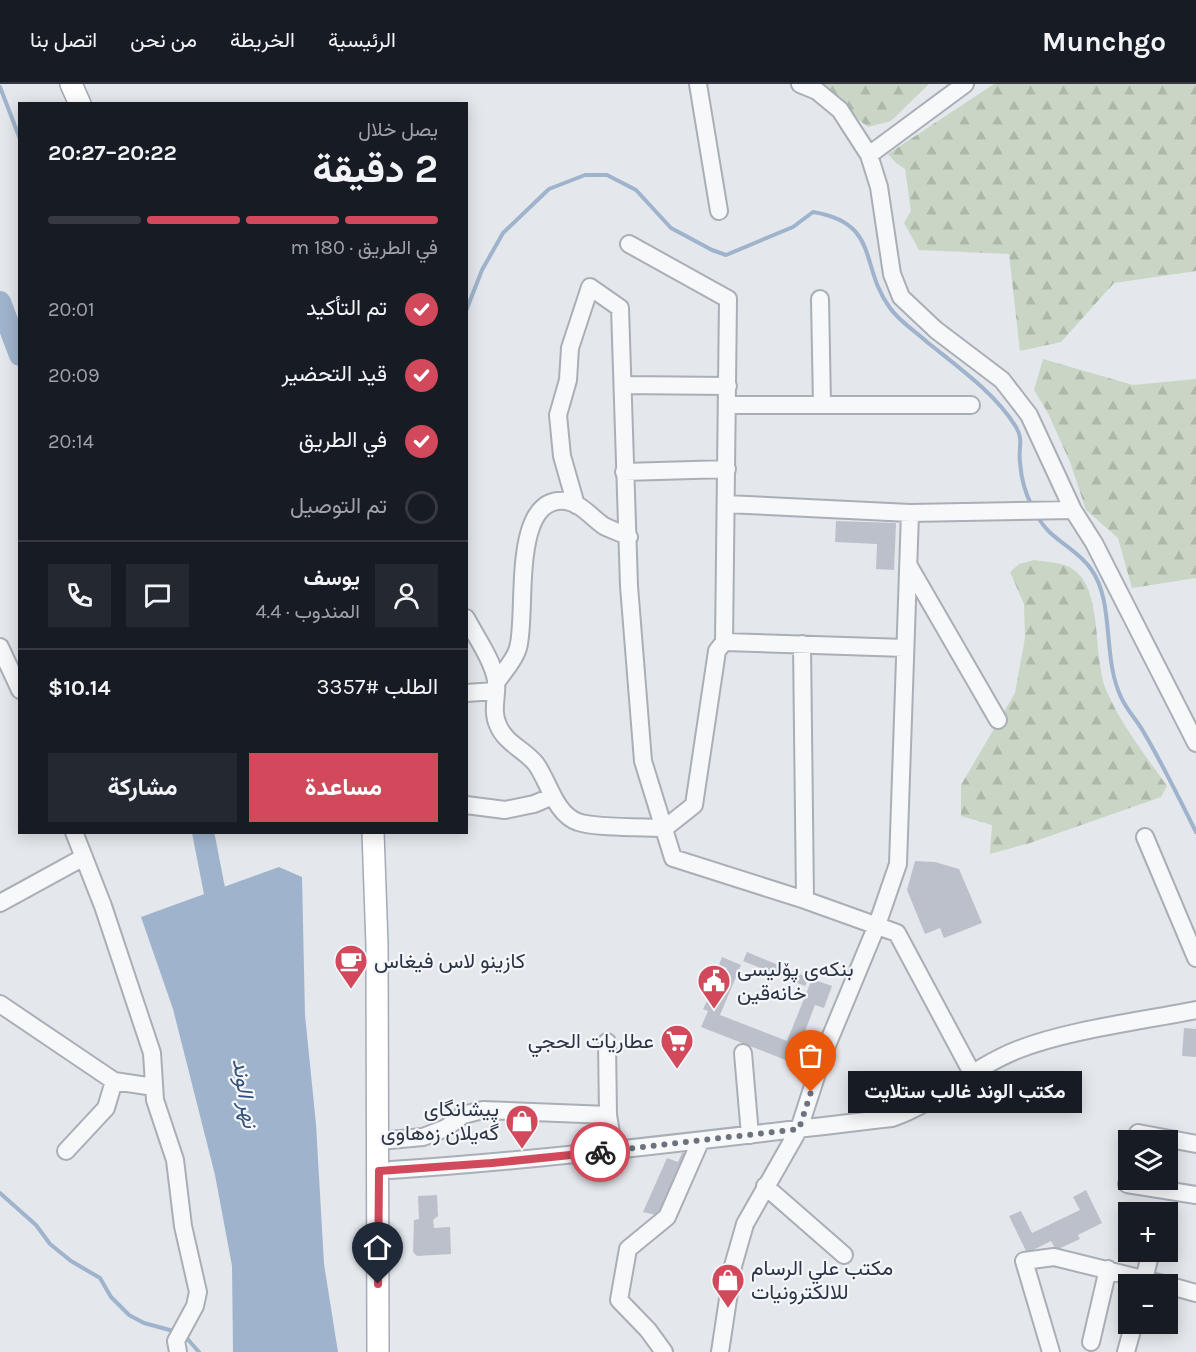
<!DOCTYPE html>
<html lang="ar">
<head>
<meta charset="utf-8">
<style>
  body { margin:0; font-family:Karla,Vazirmatn,sans-serif; background:#242831; color:#f1f3f6; direction:rtl; height:100vh; display:flex; flex-direction:column; font-size:22px; white-space:nowrap }
  * { box-sizing:border-box; margin:0 }
  p { font-size:20px; color:#9ea1a6 }
  .icon { flex:none; width:33px; height:33px; fill:none; stroke:currentColor; stroke-width:2; stroke-linecap:round; stroke-linejoin:round }
  .map { position:relative; flex:1; overflow:hidden; direction:ltr }
  .panel { position:absolute; left:18px; top:18px; width:450px; height:732px; display:flex; flex-direction:column; background:#171b24; border-radius:0px; box-shadow:0 3px 15px #0003; direction:rtl }
  .panel>* { flex:none }
  .fabs { position:absolute; left:1118px; top:1046px; display:grid; gap:12px }
  .fabs a { display:grid; place-items:center; width:60px; height:60px; border-radius:0px; background:#171b24; box-shadow:0 3px 15px #0003; font-size:30px }
  .pin { position:absolute; display:grid; place-items:center; width:51px; height:51px; color:#fff; margin:-62px -26px; border-radius:50% 50% 50% 0; rotate:-45deg; box-shadow:0 0 6px #0007 }
  .pin .icon { rotate:45deg }
  .courier { position:absolute; display:grid; place-items:center; width:60px; height:60px; margin:-30px; border:4px solid #d1495b; border-radius:50%; background:#fff; color:#222; box-shadow:0 2px 8px #0007 }
  .bubble { position:absolute; height:42px; border-radius:0px; background:#171b24; box-shadow:0 3px 15px #0003; font-size:20px; font-weight:700; line-height:42px; text-align:center; direction:rtl }
  .overview em { font-style:normal; font-weight:700 }
  .overview div { display:flex; flex-direction:column-reverse }
  .overview { display:flex; align-items:center; justify-content:space-between; height:102px; padding:0 30px }
  h1 { font-size:39px; font-weight:700; line-height:45px }
  .bar { display:grid; grid-template-columns:repeat(4,1fr); gap:9px 6px; align-content:center; height:72px; padding:0 30px }
  .bar i { height:8px; border-radius:4px; background:#363941 }
  .bar .on { background:#d1495b }
  .bar p { grid-column:span 4 }
  .line { display:flex; align-items:center; gap:15px; padding:0 30px; border-top:2px solid #363941 }
  .line div { flex:1 }
  .round { display:grid; place-items:center; flex:none; width:63px; height:63px; border-radius:0px; background:#242831 }
  ol { padding:0 30px; list-style:none }
  li { display:flex; align-items:center; gap:18px; height:66px }
  li p { margin-inline-start:auto }
  li .icon { padding:6px; border-radius:50%; background:#d1495b; color:#fff; stroke-width:4 }
  li:last-child { color:#9ea1a6 }
  li i { width:33px; height:33px; border:3px solid #363941; border-radius:50% }
  .action { display:flex; gap:12px; margin-top:auto; padding:12px 30px }
  .action a { flex:1; height:69px; border-radius:0px; background:#d1495b; color:#fff; font-size:24px; font-weight:700; line-height:69px; text-align:center }
  .action a+a { background:#242831; color:#f1f3f6 }
  header { display:flex; align-items:center; gap:36px; box-sizing:border-box; height:84px; padding:0 30px; background:#171b24; border-bottom:2px solid #363941 }
  header strong { font-size:28px }
  nav { display:flex; gap:33px; margin-inline-start:auto; font-size:21px }
  .map>svg:first-child { display:block }
</style>
</head>
<body>
<header>
<strong>Munchgo</strong>
<nav><a>الرئيسية</a><a>الخريطة</a><a>من نحن</a><a>اتصل بنا</a></nav>
</header>
<div class="map">
<svg width="1196" height="1268" viewBox="0 0 1196 1268">
  <defs>
    <pattern id="forest-firs" width="22" height="20" patternUnits="userSpaceOnUse" patternTransform="scale(1.5)"><rect width="22" height="20" fill="#c9d6c5"/><path d="M5 1l3.5 6h-7zM16 11l3.5 6h-7z" fill="#adb8ab"/></pattern>
  </defs>
  <rect width="100%" height="100%" fill="#e4e7ec"/>
  <path fill="url(#forest-firs)" d="M813,0H929L891,37L868,43Z
    M994,0H1196V187L1114,199L1061,258L1020,267L1009,170L919,166L904,139L911,127L905,85L896,79L888,70Z
    M1043,275L1133,301L1196,295V494L1132,504L1118,454L1086,426L1070,378L1048,329L1034,306Z
    M1034,476C1046,478 1064,478 1074,486C1104,508 1092,575 1107,608C1122,642 1146,672 1167,702L1161,713L1030,759L990,770L992,741L961,732V701L1015,609L1025,554L1024,520L1010,488L1019,480Z"/>
  <path fill="#9fb4cc" d="M279,783L302,793L305,931L316,1040L324,1180L338,1268H233L232,1182L215,1091L173,925L141,833Z"/>
  <g fill="none" stroke-linecap="round" stroke-linejoin="round">
    <path stroke="#9fb4cc" stroke-width="4" d="M0,3L20,55
      M466,227L482,186L503,149L549,105L585,91H607L636,106L671,144L712,166L726,171L793,143L813,128C881,139 859,183 890,224C899,237 915,247 927,258C958,283 995,309 1016,343C1024,356 1018,365 1020,378C1021,393 1025,409 1032,422
      M1037,431C1049,456 1076,463 1091,485C1115,518 1102,574 1121,613C1126,625 1136,635 1143,647C1162,679 1179,714 1196,748
      M0,1109L36,1141L50,1160L71,1177L100,1194L111,1213L129,1231L144,1239L177,1248
      M184,1251L199,1268"/>
    <path stroke="#9fb4cc" stroke-width="22" d="M0,218L20,271
      M203,748L220,835"/>
  </g>
  <path fill="#bbc0ca" d="M836,437L896,439L894,486L876,485L877,460L835,458Z
    M915,777L935,778L959,785L982,839L944,854L940,844L925,850L907,806Z
    M747,868L809,894L805,902L743,877Z
    M722,873L741,881L720,931L787,957L812,895L832,902L824,924L815,921L799,963L805,968L803,975L799,973L796,980L701,943L708,927L703,925L707,917L711,919L727,884L719,881Z
    M1184,944L1196,945V973L1182,972Z
    M690,1068L661,1132L643,1128L667,1074L678,1078L682,1069Z
    M1086,1106L1102,1139L1078,1151L1080,1155L1056,1166L1051,1157L1027,1169L1009,1132L1021,1127L1032,1149L1080,1126L1073,1113Z
    M437,1111L438,1132L433,1136L434,1144L450,1143L451,1170L417,1172L413,1168L414,1136L419,1135L418,1112Z"/>
  <g fill="none" stroke-linecap="round" stroke-linejoin="round">
    <g stroke="#a9aeb7" stroke-width="20">
      <path id="minor" d="M698,0L719,127
        M800,0L817,7L840,26L869,71L879,103L892,190L901,213L936,246L1002,296L1029,331L1073,426L1094,459L1196,659
        M869,71L965,0
        M820,215L822,321
        M623,301L728,302
        M727,321H971
        M624,388L727,385
        M726,420L910,429L1073,426
        M576,421L562,372L558,331L568,296L570,264L590,203L620,224L629,502L643,677L673,774L805,816L897,849L972,989
        M909,482L998,636
        M466,534C476,553 492,575 496,596C498,611 491,626 498,641C505,659 525,666 536,680C549,698 555,730 578,738C594,744 646,743 665,744L694,721L717,567L724,558L728,215L629,160
        M724,558L905,564
        M802,560L805,816
        M0,563L20,606
        M496,599C503,588 515,576 518,564C528,530 509,411 566,417C581,419 592,434 604,442C612,446 621,449 629,453
        M466,609L495,607
        M466,721L505,726L534,720L553,712
        M74,748L103,822L152,969L155,1016L175,1076L183,1142L198,1208L195,1222L176,1257L178,1268
        M1145,753L1196,874
        M0,819L84,773
        M0,920L114,997L154,1003
        M607,958L608,1031L614,1067
        M743,969L750,1051
        M1138,1049L1196,1060
        M379,1057L423,1053L446,1044L463,1031L483,1026L608,1031
        M66,1067L106,1024L114,997
        M391,1086C559,1075 725,1053 892,1034C937,1018 972,984 1017,966C1067,946 1141,937 1196,926
        M1127,1100L1196,1111
        M765,1102L844,1171
        M1143,1200L1151,1167
        M1167,1201L1196,1209
        M1091,1258L1108,1185
        M664,1268L648,1246L619,1216L628,1165L667,1133L700,1058
        M720,1268L733,1182L745,1140L799,1045L823,971L877,841L898,780L910,429
        M1051,1268L1024,1177L1054,1173L1163,1200
        M1126,1268L1134,1239"/>
    </g>
    <g stroke="#a3abb8" stroke-width="24">
      <path id="major" d="M71,0L80,20
        M373,748L377,861L378,1268"/>
    </g>
    <use href="#minor" stroke="#f7f8fa" stroke-width="16"/>
    <use href="#major" stroke="#fff" stroke-width="21"/>
  </g>
  <g fill="none" stroke-linecap="round" stroke-linejoin="round">
    <path stroke="#6c737f" stroke-width="6" stroke-dasharray="0 10.8" d="M600,1068L799,1045L811,1008"/>
    <path stroke="#d1495b" stroke-width="8" d="M378,1200L379,1087L492,1079L600,1068"/>
  </g>
  <defs>
    <g id="cafe-pin" transform="scale(1.725)"><path d="M0 17L-7.5 6A9.5 9.5 0 1 1 7.5 6Z" fill="#d1495b" stroke="#f4f6f9"/><path d="M-5.5-4.5H6V0H3Q3 3.5 0 3.5H-2.5Q-5.5 3.5-5.5 0ZM3-3.2v2h1.7v-2ZM-6 4.5H4V6H-6Z" fill="#fff"/></g>
    <g id="civic-pin" transform="scale(1.725)"><path d="M0 17L-7.5 6A9.5 9.5 0 1 1 7.5 6Z" fill="#d1495b" stroke="#f4f6f9"/><path d="M-.6-6.5H3V-4.5H.6V-3L4-1V1h2V6H-6V1h2V-1L-.6-3ZM-1.2 2.5V6h2.4V2.5Z" fill="#fff"/></g>
    <g id="supermarket-pin" transform="scale(1.725)"><path d="M0 17L-7.5 6A9.5 9.5 0 1 1 7.5 6Z" fill="#d1495b" stroke="#f4f6f9"/><path d="M-6-5.5h2.5l.6 2H6L4.5 2H-2.5L-4.4-4H-6ZM-1.5 3.2a1.3 1.3 0 1 0 .1 0ZM3 3.2a1.3 1.3 0 1 0 .1 0Z" fill="#fff"/></g>
    <g id="shop-pin" transform="scale(1.725)"><path d="M0 17L-7.5 6A9.5 9.5 0 1 1 7.5 6Z" fill="#d1495b" stroke="#f4f6f9"/><path d="M-5-2.5h2.3a2.7 3.5 0 0 1 5.4 0H5L5.5 6h-11ZM-1.5-2.5h3a1.5 2.3 0 0 0-3 0Z" fill="#fff"/></g>
  </defs>
  <g fill-rule="evenodd">
    <use href="#cafe-pin" x="351" y="877"/>
    <use href="#civic-pin" x="714" y="897"/>
    <use href="#supermarket-pin" x="677" y="957"/>
    <use href="#shop-pin" x="522" y="1037"/>
    <use href="#shop-pin" x="728" y="1196"/>
  </g>
  <g text-anchor="middle" stroke-width="4.5" stroke-linejoin="round" paint-order="stroke">
    <g font-size="21" fill="#2b3445" stroke="#f4f6f9" text-anchor="start">
      <text x="374" y="884">كازينو لاس فيغاس</text>
      <text x="737" y="892">بنکەی پۆلیسی<tspan x="737" dy="24">خانەقین</tspan></text>
      <text x="654" y="964" text-anchor="end">عطاريات الحجي</text>
      <text x="499" y="1032" text-anchor="end">پیشانگای<tspan x="499" dy="24">گەیلان زەهاوی</tspan></text>
      <text x="751" y="1191">مكتب علي الرسام<tspan x="751" dy="24">للالكترونيات</tspan></text>
    </g>
    <g font-size="22" font-style="italic" fill="#34527a" stroke="#f4f6f9">
      <text transform="translate(246 1009) rotate(81)" y="8">نهر الوند</text>
    </g>
  </g>
</svg>
<div class="fabs">
<a><svg class="icon" aria-label="layers" viewBox="0 0 24 24"><path d="M12 4l9 5-9 5-9-5zM3 14l9 5 9-5"/></svg></a>
<a>+</a>
<a>−</a>
</div>
<div class="pin" style="left:811px;top:1008px;background:#ea580c"><svg class="icon" aria-label="bag" viewBox="0 0 24 24"><path d="M5 8h14l-1 12H6zM9 8a3 3 0 0 1 6 0"/></svg></div>
<div class="pin" style="left:378px;top:1200px;background:#1f2937"><svg class="icon" aria-label="home" viewBox="0 0 24 24"><path d="M3 11l9-7 9 7M6 9v11h12V9"/></svg></div>
<div class="courier" style="left:600px;top:1068px"><svg class="icon" aria-label="bike" viewBox="0 0 24 24"><circle cx="6" cy="16" r="4"/><circle cx="18" cy="16" r="4"/><path d="M6 16l4-8h5l3 8M10 8l3 8H6M13 5h3"/></svg></div>
<div class="bubble" style="left:848px;top:987px;width:234px">مكتب الوند غالب ستلايت</div>
<section class="panel">
<div class="overview"><div><h1>2 دقيقة</h1><p>يصل خلال</p></div><em>20:22–20:27</em></div>
<div class="bar"><i class="on"></i><i class="on"></i><i class="on"></i><i></i><p>في الطريق · 180 m</p></div>
<ol>
<li><svg class="icon" aria-label="check" viewBox="0 0 24 24"><path d="M5 12l5 5 9-10"/></svg>تم التأكيد<p>20:01</p></li>
<li><svg class="icon" aria-label="check" viewBox="0 0 24 24"><path d="M5 12l5 5 9-10"/></svg>قيد التحضير<p>20:09</p></li>
<li><svg class="icon" aria-label="check" viewBox="0 0 24 24"><path d="M5 12l5 5 9-10"/></svg>في الطريق<p>20:14</p></li>
<li><i></i>تم التوصيل</li>
</ol>
<div class="line" style="height:108px"><a class="round"><svg class="icon" aria-label="person" viewBox="0 0 24 24"><circle cx="12" cy="8" r="4"/><path d="M4 21q1-7 8-7t8 7"/></svg></a><div><b>يوسف</b><p>المندوب · 4.4</p></div><a class="round"><svg class="icon" aria-label="chat" viewBox="0 0 24 24"><path d="M4 5h16v11H9l-5 4z"/></svg></a><a class="round"><svg class="icon" aria-label="phone" viewBox="0 0 24 24"><path d="M5 4h4l2 5-3 2q2 4 5 5l2-3 5 2v4C11 20 4 13 5 4z"/></svg></a></div>
<div class="line" style="height:78px"><div>الطلب #3357</div><b>$10.14</b></div>
<div class="action"><a>مساعدة</a><a>مشاركة</a></div>
</section>
</div>
</body>
</html>
